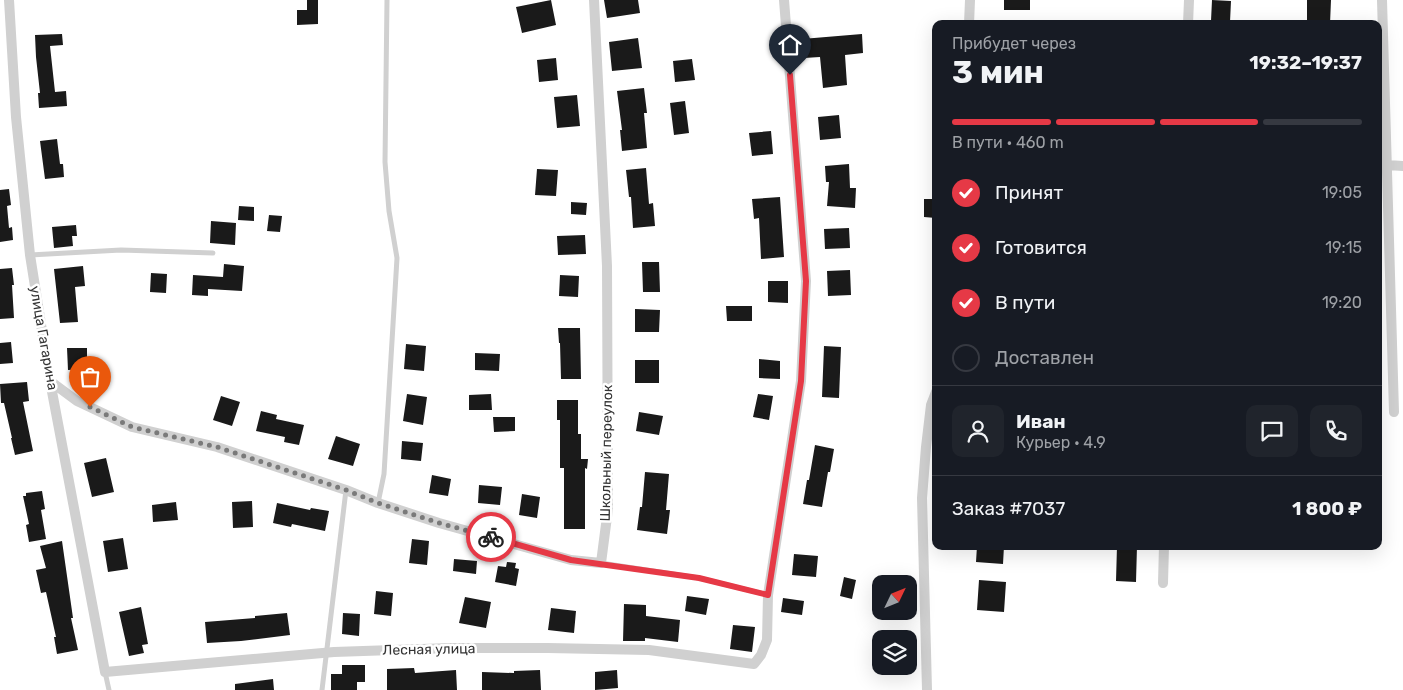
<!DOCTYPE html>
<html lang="ru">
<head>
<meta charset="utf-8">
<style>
  body { margin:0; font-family:Rubik,sans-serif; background:#20242c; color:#f1f3f6; height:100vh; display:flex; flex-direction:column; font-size:19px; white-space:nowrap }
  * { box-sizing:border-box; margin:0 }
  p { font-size:16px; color:#9ea1a6 }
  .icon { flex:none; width:28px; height:28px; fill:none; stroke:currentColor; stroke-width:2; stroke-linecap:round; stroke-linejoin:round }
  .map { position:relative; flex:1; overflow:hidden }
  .drawer { position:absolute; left:932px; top:20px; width:450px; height:530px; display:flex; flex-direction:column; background:#171b24; border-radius:10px; box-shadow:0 5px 20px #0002 }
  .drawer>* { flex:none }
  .needle { width:32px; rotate:47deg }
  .controls { position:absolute; left:872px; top:575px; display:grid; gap:10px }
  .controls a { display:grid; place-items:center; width:45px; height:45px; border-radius:10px; background:#171b24; box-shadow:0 5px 20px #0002; font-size:25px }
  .pin { position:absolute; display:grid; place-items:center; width:42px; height:42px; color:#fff; margin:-51px -21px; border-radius:50% 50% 50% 0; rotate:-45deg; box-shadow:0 0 5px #0007 }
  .pin .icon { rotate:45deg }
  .courier { position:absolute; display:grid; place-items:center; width:50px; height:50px; margin:-25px; border:4px solid #e63946; border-radius:50%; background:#fff; color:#222; box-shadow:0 1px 6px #0007 }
  .overview em { font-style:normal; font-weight:700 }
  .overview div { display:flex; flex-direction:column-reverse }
  .overview { display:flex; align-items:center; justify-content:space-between; height:85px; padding:0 20px }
  h1 { font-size:32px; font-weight:700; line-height:38px }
  .bar { display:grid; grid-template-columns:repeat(4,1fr); gap:8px 5px; align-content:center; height:60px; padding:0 20px }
  .bar i { height:6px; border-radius:4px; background:#363941 }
  .bar .selected { background:#e63946 }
  .bar p { grid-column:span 4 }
  .line { display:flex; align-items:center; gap:12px; padding:0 20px; border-top:1px solid #363941 }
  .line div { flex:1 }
  .round { display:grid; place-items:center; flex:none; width:52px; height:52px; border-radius:10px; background:#20242c }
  ol { padding:0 20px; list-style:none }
  li { display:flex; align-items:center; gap:15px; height:55px }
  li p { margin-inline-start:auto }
  li .icon { padding:5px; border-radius:50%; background:#e63946; color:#fff; stroke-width:4 }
  li:last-child { color:#9ea1a6 }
  li i { width:28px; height:28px; border:2px solid #363941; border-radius:50% }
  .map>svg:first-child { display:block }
</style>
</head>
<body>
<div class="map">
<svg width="1403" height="690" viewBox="0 0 1403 690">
  <rect width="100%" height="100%" fill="#fff"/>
  <path fill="#1a1a1a" d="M307,0H318V24L297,25V10H307Z
    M551,0L556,25L522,33L516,7Z
    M604,0H638L640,13L607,18Z
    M1004,0H1030V10H1004Z
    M1212,0L1231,1L1230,22L1211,21Z
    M1307,0H1331L1330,24H1307Z
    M62,34L63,45L50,46L55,92L66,91L67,106L39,108L38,93H40L36,57L35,35Z
    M862,34L863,53L845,55L847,85L823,88L820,57L804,58L802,39Z
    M638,38L642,68L612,71L609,42Z
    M556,58L558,80L539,82L537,60Z
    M692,59L695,80L675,82L673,61Z
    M644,88L647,113H644L647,148L622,151L620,130H622L617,91Z
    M577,95L580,126L557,128L554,97Z
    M685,101L689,133L674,135L670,103Z
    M839,115L841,138L820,140L818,117Z
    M771,131L773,154L752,156L749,133Z
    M57,139L60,164H63L64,177L45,179L40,141Z
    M849,164L850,188H856L855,208L827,206L829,182H826L825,166Z
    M646,168L649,204L653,203L655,226L633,228L631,197H629L626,170Z
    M537,169L558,170L556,196L535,195Z
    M9,189L11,205L7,206L9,228L12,227L13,240L0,242V190Z
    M780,197L784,257L761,259L759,218L754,219L752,199Z
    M924,199H936V218L924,217Z
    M571,202L587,203L586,215L571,214Z
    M239,206L254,207V221L238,220Z
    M269,215L282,216L280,232L267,231Z
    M211,221L236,223L235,245L210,243Z
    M76,225L77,236H72L73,246L54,248L52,227Z
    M849,228L850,248L825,249L824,229Z
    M585,235L586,254L558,255L557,236Z
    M642,262H659L660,292H643Z
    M224,264L244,266L242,291L208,289V296L192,295L193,275L223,277Z
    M83,266L85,286L75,287L78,322L60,323L54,269Z
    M12,268L14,285H12L14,318L0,319V269Z
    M850,270L851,295L828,296L827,271Z
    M151,273L167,274L166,293L150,292Z
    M560,275L579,276L578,297L559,296Z
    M768,281H788V303L768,302Z
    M726,306H752V321H727Z
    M635,309L660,310L659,332H635Z
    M558,328H580L581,379H561L560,343H559Z
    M11,342L13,363L0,364V343Z
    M406,344L426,346L424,371L404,369Z
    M824,346L841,347L839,398L822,397Z
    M67,348H87V369L68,370Z
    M475,353L500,354L499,371L475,370Z
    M759,359L780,361V379L759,378Z
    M635,360H659V383H635Z
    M27,382L29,401L23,402L33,451L15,455L11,438H12L4,403H1L0,384Z
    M407,394L427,397L423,425L403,421Z
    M491,394L492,410H469V395Z
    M758,394L773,396L769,420L753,417Z
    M221,396L240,402L232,426L213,420Z
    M557,400H578V434H581V459H588L587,469L585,468V529H564V468H560V420H557Z
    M261,411L277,415L276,419L304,425L299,445L284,442L285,437L256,431Z
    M639,412L663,416L659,435L636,431Z
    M493,417H515V431L494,432Z
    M336,436L360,444L353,466L328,459Z
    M402,441L423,443L421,461L401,459Z
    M815,445L834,449L830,472H828L822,507L803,504L807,480H809Z
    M106,458L114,492L92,497L84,463Z
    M645,472L669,474L666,510H670L667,534L637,530L640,507H642Z
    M432,475L451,479L448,496L429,493Z
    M479,485L502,487L500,505L478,503Z
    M42,491L45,509L41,510L46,539L29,542L26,525L29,524L23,496H26V493Z
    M522,494L540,497L537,518L519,515Z
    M252,501L253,527L233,528L232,502Z
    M176,502L178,520L153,522L152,505Z
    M277,503L310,510L311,508L329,511L325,531L292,524L291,527L273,523Z
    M123,538L128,569L108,572L103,541Z
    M412,539L429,541L427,565L409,563Z
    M62,541L73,618H71L78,650L57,654L54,637H56L46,592L41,593L36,570L46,568L40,546Z
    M977,546H1004L1003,564L976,562Z
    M1117,546H1137L1136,582L1116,581Z
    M794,554L818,556L816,577L792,575Z
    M454,559L477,561L476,574L453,571Z
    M507,562L516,563L515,568L519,569L516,586L495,582L498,566L506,567Z
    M844,577L856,580L852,599L840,596Z
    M979,580L1006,582L1004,612L977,610Z
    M376,591L393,593L391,616L374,614Z
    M687,596L709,599L706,615L685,611Z
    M465,597L491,602L486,628L459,623Z
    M783,598L804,601L802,615L781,612Z
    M624,604L646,605V616L680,620L678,642L645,638V641H623Z
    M141,607L148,644L142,645L144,653L129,656L119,612Z
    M551,608L576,611L574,633L548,630Z
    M287,613L290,635L241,641L207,643L205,622L255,618V616Z
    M343,613L360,614L359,636L342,634Z
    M733,625L755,627L752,652L730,649Z
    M342,665H365V682H357V690H331V674H342Z
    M414,668L415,673L456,670L457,690H387V669Z
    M540,670L541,690H482V672L514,673V671Z
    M617,670L618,688L595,690V672Z
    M273,679L274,690H235V684Z"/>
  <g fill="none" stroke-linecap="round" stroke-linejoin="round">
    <path stroke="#d0d0d0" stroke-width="5" d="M30,255L121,250L213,253
      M378,503L384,474L397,258L389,211L385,162L387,0
      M601,563L699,578L768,595
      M105,672L109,690
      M322,690L346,490"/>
    <path stroke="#d0d0d0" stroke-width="10" d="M9,0L16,117L30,255L50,381L105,672L334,652L451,648H548L649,650L754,664L761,655L767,640L768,595L801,381L806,281L784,0
      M1382,0L1394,412
      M969,24L970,0
      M1188,24L1189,0
      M1387,165L1403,166
      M50,381L77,401L132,427L217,447L346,490L378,503L439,523L571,560L601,563L608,509L607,266L594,0
      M1163,583L1164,546
      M927,690L922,498L926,447L931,405L936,392"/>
  </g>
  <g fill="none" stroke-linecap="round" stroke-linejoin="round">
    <path stroke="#7a7a7a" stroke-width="5" stroke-dasharray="0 9" d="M90,407L132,427L217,447L346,490L378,503L439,523L491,537"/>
    <path stroke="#e63946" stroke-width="6" d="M491,537L571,560L699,578L768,595L801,381L806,281L790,75"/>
  </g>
  <g text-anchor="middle" stroke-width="5" stroke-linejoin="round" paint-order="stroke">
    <g font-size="14" fill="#333" stroke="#fff">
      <text transform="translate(44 338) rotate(80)" y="5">улица Гагарина</text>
      <text transform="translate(606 453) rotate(-89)" y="5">Школьный переулок</text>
      <text transform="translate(429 649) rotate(-1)" y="5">Лесная улица</text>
    </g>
  </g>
</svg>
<div class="controls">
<a><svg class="needle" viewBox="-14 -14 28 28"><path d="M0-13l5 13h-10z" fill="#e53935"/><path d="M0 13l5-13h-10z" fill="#9ea1a6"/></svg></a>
<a><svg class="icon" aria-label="layers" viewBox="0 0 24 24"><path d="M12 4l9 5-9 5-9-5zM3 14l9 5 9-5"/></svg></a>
</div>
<div class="pin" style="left:90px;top:407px;background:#ea580c"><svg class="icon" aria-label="bag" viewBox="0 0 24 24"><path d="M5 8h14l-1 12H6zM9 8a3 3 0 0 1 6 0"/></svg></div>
<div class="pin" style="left:790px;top:75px;background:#1f2937"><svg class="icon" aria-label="home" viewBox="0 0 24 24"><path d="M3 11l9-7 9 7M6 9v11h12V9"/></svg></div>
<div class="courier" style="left:491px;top:537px"><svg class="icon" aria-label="bike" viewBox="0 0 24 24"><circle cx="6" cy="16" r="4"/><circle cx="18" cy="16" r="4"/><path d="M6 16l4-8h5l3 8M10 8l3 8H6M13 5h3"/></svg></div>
<section class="drawer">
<div class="overview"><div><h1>3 мин</h1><p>Прибудет через</p></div><em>19:32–19:37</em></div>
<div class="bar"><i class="selected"></i><i class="selected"></i><i class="selected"></i><i></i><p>В пути · 460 m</p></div>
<ol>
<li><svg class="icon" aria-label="check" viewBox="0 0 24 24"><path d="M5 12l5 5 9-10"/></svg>Принят<p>19:05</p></li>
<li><svg class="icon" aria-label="check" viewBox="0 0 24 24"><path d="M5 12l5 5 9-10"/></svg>Готовится<p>19:15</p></li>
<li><svg class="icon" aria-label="check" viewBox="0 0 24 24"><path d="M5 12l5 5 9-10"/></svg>В пути<p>19:20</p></li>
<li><i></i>Доставлен</li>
</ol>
<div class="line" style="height:90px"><a class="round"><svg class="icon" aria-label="person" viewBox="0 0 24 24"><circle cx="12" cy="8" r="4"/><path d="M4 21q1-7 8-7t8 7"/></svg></a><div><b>Иван</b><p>Курьер · 4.9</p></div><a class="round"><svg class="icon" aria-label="chat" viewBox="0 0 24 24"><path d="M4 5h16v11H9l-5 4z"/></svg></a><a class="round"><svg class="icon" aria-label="phone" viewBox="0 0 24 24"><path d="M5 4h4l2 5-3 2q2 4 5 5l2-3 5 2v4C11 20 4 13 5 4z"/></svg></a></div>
<div class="line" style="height:65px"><div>Заказ #7037</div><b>1 800 ₽</b></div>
</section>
</div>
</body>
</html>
